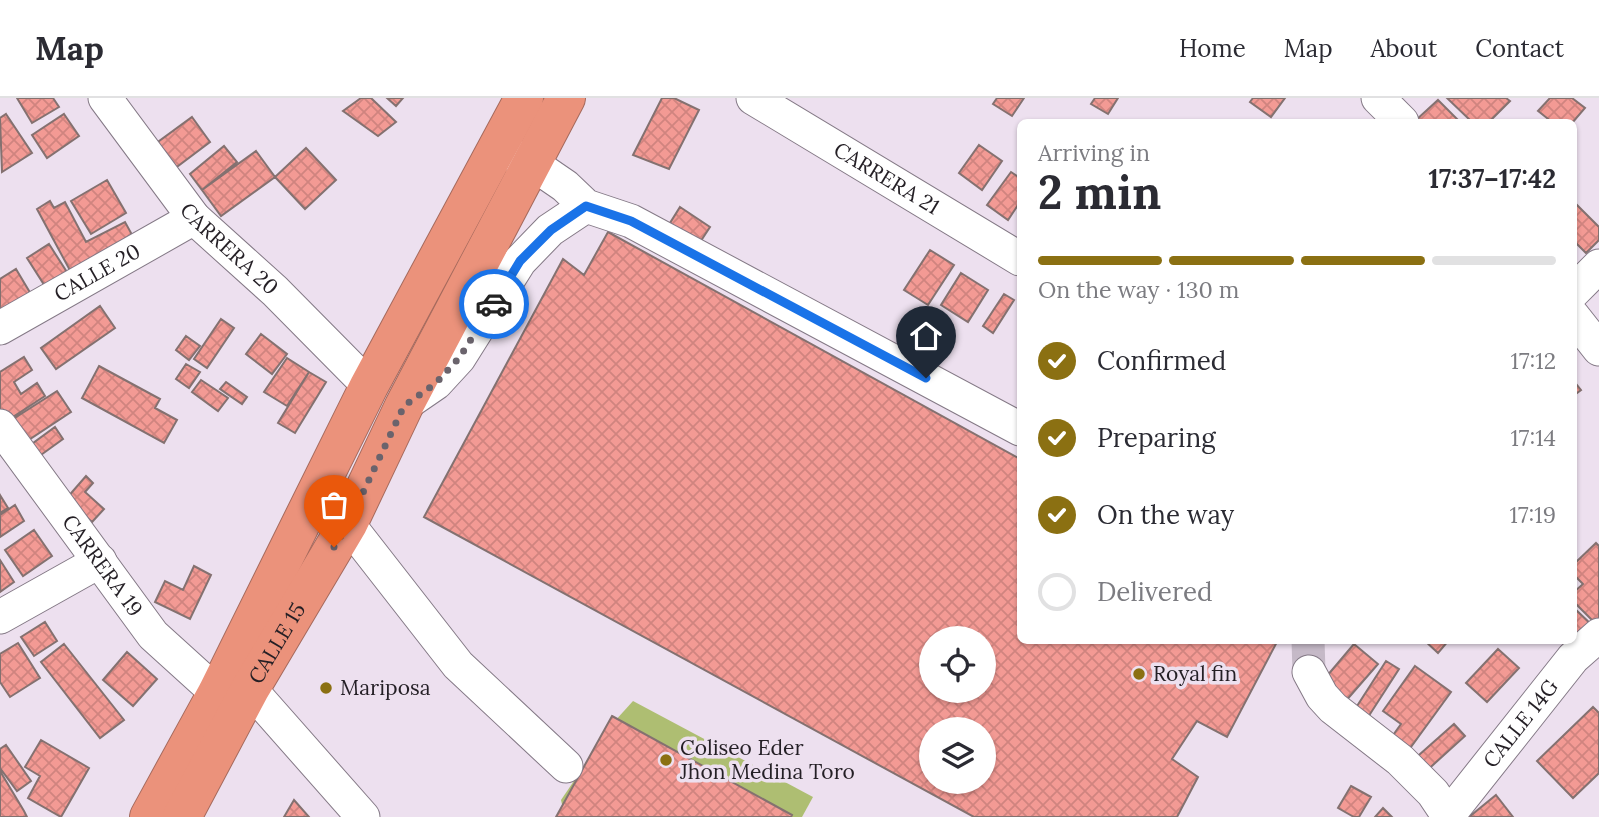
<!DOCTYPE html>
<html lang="en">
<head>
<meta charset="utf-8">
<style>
  body { margin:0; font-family:Lora,serif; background:#f2f2f3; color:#2b2b33; height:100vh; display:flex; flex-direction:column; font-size:26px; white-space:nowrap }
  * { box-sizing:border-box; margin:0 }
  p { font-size:23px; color:#7c7c81 }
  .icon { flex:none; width:38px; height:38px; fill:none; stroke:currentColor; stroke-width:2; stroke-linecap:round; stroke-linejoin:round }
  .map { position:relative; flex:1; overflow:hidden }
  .drawer { position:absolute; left:1017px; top:21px; width:560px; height:525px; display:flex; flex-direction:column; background:#fff; border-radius:10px; box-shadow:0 2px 5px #0004 }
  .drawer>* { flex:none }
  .tools { position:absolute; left:919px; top:528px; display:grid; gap:14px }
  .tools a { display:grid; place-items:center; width:77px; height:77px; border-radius:50%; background:#fff; box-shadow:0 2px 5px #0004; font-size:35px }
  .pin { position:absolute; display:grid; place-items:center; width:60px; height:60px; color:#fff; margin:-72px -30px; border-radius:50% 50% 50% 0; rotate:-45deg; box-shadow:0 0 7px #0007 }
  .pin .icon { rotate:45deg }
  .courier { position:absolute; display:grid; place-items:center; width:70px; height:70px; margin:-35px; border:5px solid #1a73e8; border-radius:50%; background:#fff; color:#222; box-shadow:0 2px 9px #0007 }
  .headline em { font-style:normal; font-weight:700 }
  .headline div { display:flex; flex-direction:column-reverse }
  .headline { display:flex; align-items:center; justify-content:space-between; height:119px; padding:0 21px }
  h1 { font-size:46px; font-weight:700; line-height:52px }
  .bar { display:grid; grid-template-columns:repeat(4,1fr); gap:10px 7px; align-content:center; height:84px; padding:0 21px }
  .bar i { height:9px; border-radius:5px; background:#e1e1e2 }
  .bar .active { background:#8b7012 }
  .bar p { grid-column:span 4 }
  ol { padding:0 21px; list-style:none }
  li { display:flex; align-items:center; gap:21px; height:77px }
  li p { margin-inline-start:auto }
  li .icon { padding:7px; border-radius:50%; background:#8b7012; color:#fff; stroke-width:4 }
  li:last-child { color:#7c7c81 }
  li i { width:38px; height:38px; border:4px solid #e1e1e2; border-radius:50% }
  header { display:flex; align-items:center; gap:42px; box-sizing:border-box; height:98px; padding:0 35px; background:#fff; border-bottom:2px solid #e1e1e2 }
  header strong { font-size:33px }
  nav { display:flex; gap:38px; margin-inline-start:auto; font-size:24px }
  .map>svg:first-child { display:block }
</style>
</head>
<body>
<header>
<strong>Map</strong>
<nav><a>Home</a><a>Map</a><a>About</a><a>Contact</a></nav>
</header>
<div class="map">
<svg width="1599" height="719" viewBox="0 0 1599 719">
  <defs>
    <pattern id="building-cross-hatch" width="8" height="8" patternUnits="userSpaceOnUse" patternTransform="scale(1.75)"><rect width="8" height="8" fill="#f39a94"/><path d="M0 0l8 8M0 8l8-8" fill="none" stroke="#d0847f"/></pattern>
  </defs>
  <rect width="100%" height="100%" fill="#ede0ef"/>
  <path fill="#aebe72" d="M633,603L813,699L802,719H565L561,702L614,624Z"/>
  <path fill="url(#building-cross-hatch)" stroke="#847170" stroke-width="2" fill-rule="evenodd" d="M17,0H53L59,9L32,25Z
    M361,0H371L396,24L378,38L343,13Z
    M387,0H403L396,8Z
    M662,0H674L699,12L669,71L633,57Z
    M997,0H1024L1012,18L993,6Z
    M1095,0H1118L1108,16L1091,6Z
    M1253,0H1285L1271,19L1250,4Z
    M1447,0H1506L1510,3L1489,24H1472Z
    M1550,0H1572L1585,10L1573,24H1552L1538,13Z
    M1438,2L1460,24H1417L1415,23Z
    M6,16L32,55L2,74L0,20Z
    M64,16L79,38L47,60L32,37Z
    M192,19L210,44L170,74L151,49Z
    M979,47L1002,63L982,92L959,75Z
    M224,48L237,64L202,92L190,76Z
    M306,50L336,82L305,111L275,79Z
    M256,53L275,79L221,118L202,92Z
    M1011,74L1020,80V104L1008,122L987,107Z
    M107,82L126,115L91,136L71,103Z
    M50,103L54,110L65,104L86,144L125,124L136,144L73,178L37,111Z
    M1576,106L1599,129V142L1586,155L1573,142V109Z
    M680,109L710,129L695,152L665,133Z
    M608,134L1020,361V542H1278L1227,639L1197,623L1172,661L1198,679L1177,719H974L424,419L563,161L584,177ZM931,541H984V593H931ZM931,632H984V684H931Z
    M49,146L72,182L50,196L27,160Z
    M930,152L954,167L928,207L904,192Z
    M16,171L35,203L0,213V181Z
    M961,175L988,192L968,224L941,207Z
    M1004,196L1014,202L993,235L983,228Z
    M100,208L115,230L56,271L41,250Z
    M221,221L234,230L207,270L194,261Z
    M261,236L287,256L272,276L246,256Z
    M186,238L200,248L189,262L176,252Z
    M24,259L32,272L14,284L21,296L37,285L45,298L2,326L0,322V274Z
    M287,260L309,274L287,308L264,294Z
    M186,266L200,274L189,290L176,281Z
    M99,268L160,301L155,310L177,322L164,345L82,300Z
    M309,274L326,284L295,335L278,325Z
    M201,282L228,300L218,313L192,294Z
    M1573,282L1581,292L1573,298Z
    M226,284L247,299L242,306L220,291Z
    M57,293L71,314L24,345L10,323Z
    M55,329L63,341L34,362L25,351Z
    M86,378L93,385L85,394L104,411L92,424L66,401Z
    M0,397L8,410L0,415Z
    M15,407L24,423L0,439V417Z
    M34,432L52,458L23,478L5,452Z
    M1596,445L1599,448V523L1596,526L1573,503V495L1583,486L1573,476V467Z
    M0,462L14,484L0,494Z
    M194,468L211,477L190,521L155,504L165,483L183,492Z
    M1573,509L1593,528L1570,552L1560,542H1573Z
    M45,524L57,543L34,558L21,539Z
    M1424,542H1449L1438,555Z
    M18,545L40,580L10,599L0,584V556Z
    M64,546L124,622L100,640L41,564Z
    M1354,546L1378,566L1344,605L1321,585Z
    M1498,551L1519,570L1487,604L1466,585Z
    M127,554L157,581L133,608L103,582Z
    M1386,563L1399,571L1363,627L1350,619Z
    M1415,568L1451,594L1408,653L1391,640L1401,626L1383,613Z
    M1593,609L1599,615V675L1573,700L1537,663Z
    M612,618L792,717L791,719H556Z
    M1454,626L1465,638L1423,676L1411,664Z
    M41,642L89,670L61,719L28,700L40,678L25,669Z
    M6,647L31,683L17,693L0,670V651Z
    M0,673L24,713L27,719H0Z
    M1351,688L1371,699L1359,719H1354L1338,710Z
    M1496,697L1513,719H1469Z
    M294,702L309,719H284Z
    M1383,710L1392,719H1375Z"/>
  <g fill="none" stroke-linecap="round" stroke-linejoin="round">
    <path stroke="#c5b9c7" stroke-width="33" stroke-dasharray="33 17" stroke-linecap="butt" d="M1308,542L1309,574"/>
    <g stroke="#847986" stroke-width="35">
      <g id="minor">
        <path id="s1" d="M105,0L194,120L275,193L369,288"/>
        <path id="s2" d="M753,0L1020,161"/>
        <path d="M1378,0L1402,24"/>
        <path d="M510,56L530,64L565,88L586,108L631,123L1020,331"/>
        <path d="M1573,194L1599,168"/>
        <path d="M1573,218L1599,251"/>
        <path id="s3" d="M0,230L194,120"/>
        <path d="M404,307L436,285L459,260L520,163L550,132L586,108"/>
        <path id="s4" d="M0,328L153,537L217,595"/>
        <path d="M348,426L458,567L566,668"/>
        <path d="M0,519L100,463"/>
        <path d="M1309,574L1322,598L1333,610L1400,662L1433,695L1449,719"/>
        <path d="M250,591L363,719"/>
        <path id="s5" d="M1447,719L1573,560L1599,537"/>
      </g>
    </g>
    <g stroke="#a56a5d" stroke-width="40">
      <g id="highway">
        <path d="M149,719L217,595L369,288L524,0"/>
        <path id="s6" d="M182,719L250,591L348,426L404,308L566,0"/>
      </g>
    </g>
    <use href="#minor" stroke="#fff" stroke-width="33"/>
    <use href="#highway" stroke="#eb927b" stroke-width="38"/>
  </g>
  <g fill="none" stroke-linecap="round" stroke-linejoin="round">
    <path stroke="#6a636c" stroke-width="7" stroke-dasharray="0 12.6" d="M334,449L348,426L404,308L436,285L459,260L494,206"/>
    <path stroke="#1a73e8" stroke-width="9" d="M494,206L520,163L551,132L586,108L631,123L926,280"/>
  </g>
  <g fill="#8b7012" stroke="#ede0ef" stroke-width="2.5">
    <circle cx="1139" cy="576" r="7"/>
    <circle cx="326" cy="590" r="7"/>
    <circle cx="666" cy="662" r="7"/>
  </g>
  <g text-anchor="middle" stroke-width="7" stroke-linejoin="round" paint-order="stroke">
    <g font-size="21" fill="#241f25" stroke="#ede0ef">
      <text dy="7" stroke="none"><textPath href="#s2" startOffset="156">CARRERA 21</textPath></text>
      <text dy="7" stroke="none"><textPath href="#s1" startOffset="196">CARRERA 20</textPath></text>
      <text dy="7" stroke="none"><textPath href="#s3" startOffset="112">CALLE 20</textPath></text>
      <text dy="7" stroke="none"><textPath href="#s4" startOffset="173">CARRERA 19</textPath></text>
      <text dy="7" stroke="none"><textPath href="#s6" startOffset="198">CALLE 15</textPath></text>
      <text dy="7" stroke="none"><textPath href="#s5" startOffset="119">CALLE 14G</textPath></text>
    </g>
    <g font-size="21" fill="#241f25" stroke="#ede0ef" text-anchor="start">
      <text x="1153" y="583">Royal fin</text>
      <text x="340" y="597">Mariposa</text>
      <text x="680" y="657">Coliseo Eder<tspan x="680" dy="24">Jhon Medina Toro</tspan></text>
    </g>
  </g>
</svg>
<div class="tools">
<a><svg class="icon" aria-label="locate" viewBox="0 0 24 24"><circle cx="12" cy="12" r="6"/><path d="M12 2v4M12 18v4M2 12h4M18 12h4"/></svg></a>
<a><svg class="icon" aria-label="layers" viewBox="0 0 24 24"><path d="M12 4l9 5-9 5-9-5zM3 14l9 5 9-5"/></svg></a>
</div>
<div class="pin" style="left:334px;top:449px;background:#ea580c"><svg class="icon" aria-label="bag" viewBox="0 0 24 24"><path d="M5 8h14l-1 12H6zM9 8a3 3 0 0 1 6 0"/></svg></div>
<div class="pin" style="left:926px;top:280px;background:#1f2937"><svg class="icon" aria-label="home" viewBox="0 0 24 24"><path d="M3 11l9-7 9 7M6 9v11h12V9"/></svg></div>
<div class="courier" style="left:494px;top:206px"><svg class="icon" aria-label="car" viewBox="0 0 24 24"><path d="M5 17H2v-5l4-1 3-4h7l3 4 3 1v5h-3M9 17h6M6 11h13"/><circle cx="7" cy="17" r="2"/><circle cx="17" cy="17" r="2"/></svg></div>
<section class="drawer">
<div class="headline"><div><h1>2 min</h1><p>Arriving in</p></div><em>17:37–17:42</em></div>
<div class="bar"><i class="active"></i><i class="active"></i><i class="active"></i><i></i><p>On the way · 130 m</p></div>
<ol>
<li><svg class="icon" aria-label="check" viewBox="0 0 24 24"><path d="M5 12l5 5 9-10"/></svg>Confirmed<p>17:12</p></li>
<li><svg class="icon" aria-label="check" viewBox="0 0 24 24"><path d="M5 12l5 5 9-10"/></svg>Preparing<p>17:14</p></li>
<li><svg class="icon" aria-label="check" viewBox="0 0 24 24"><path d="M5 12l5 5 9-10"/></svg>On the way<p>17:19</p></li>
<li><i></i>Delivered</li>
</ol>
</section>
</div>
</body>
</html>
